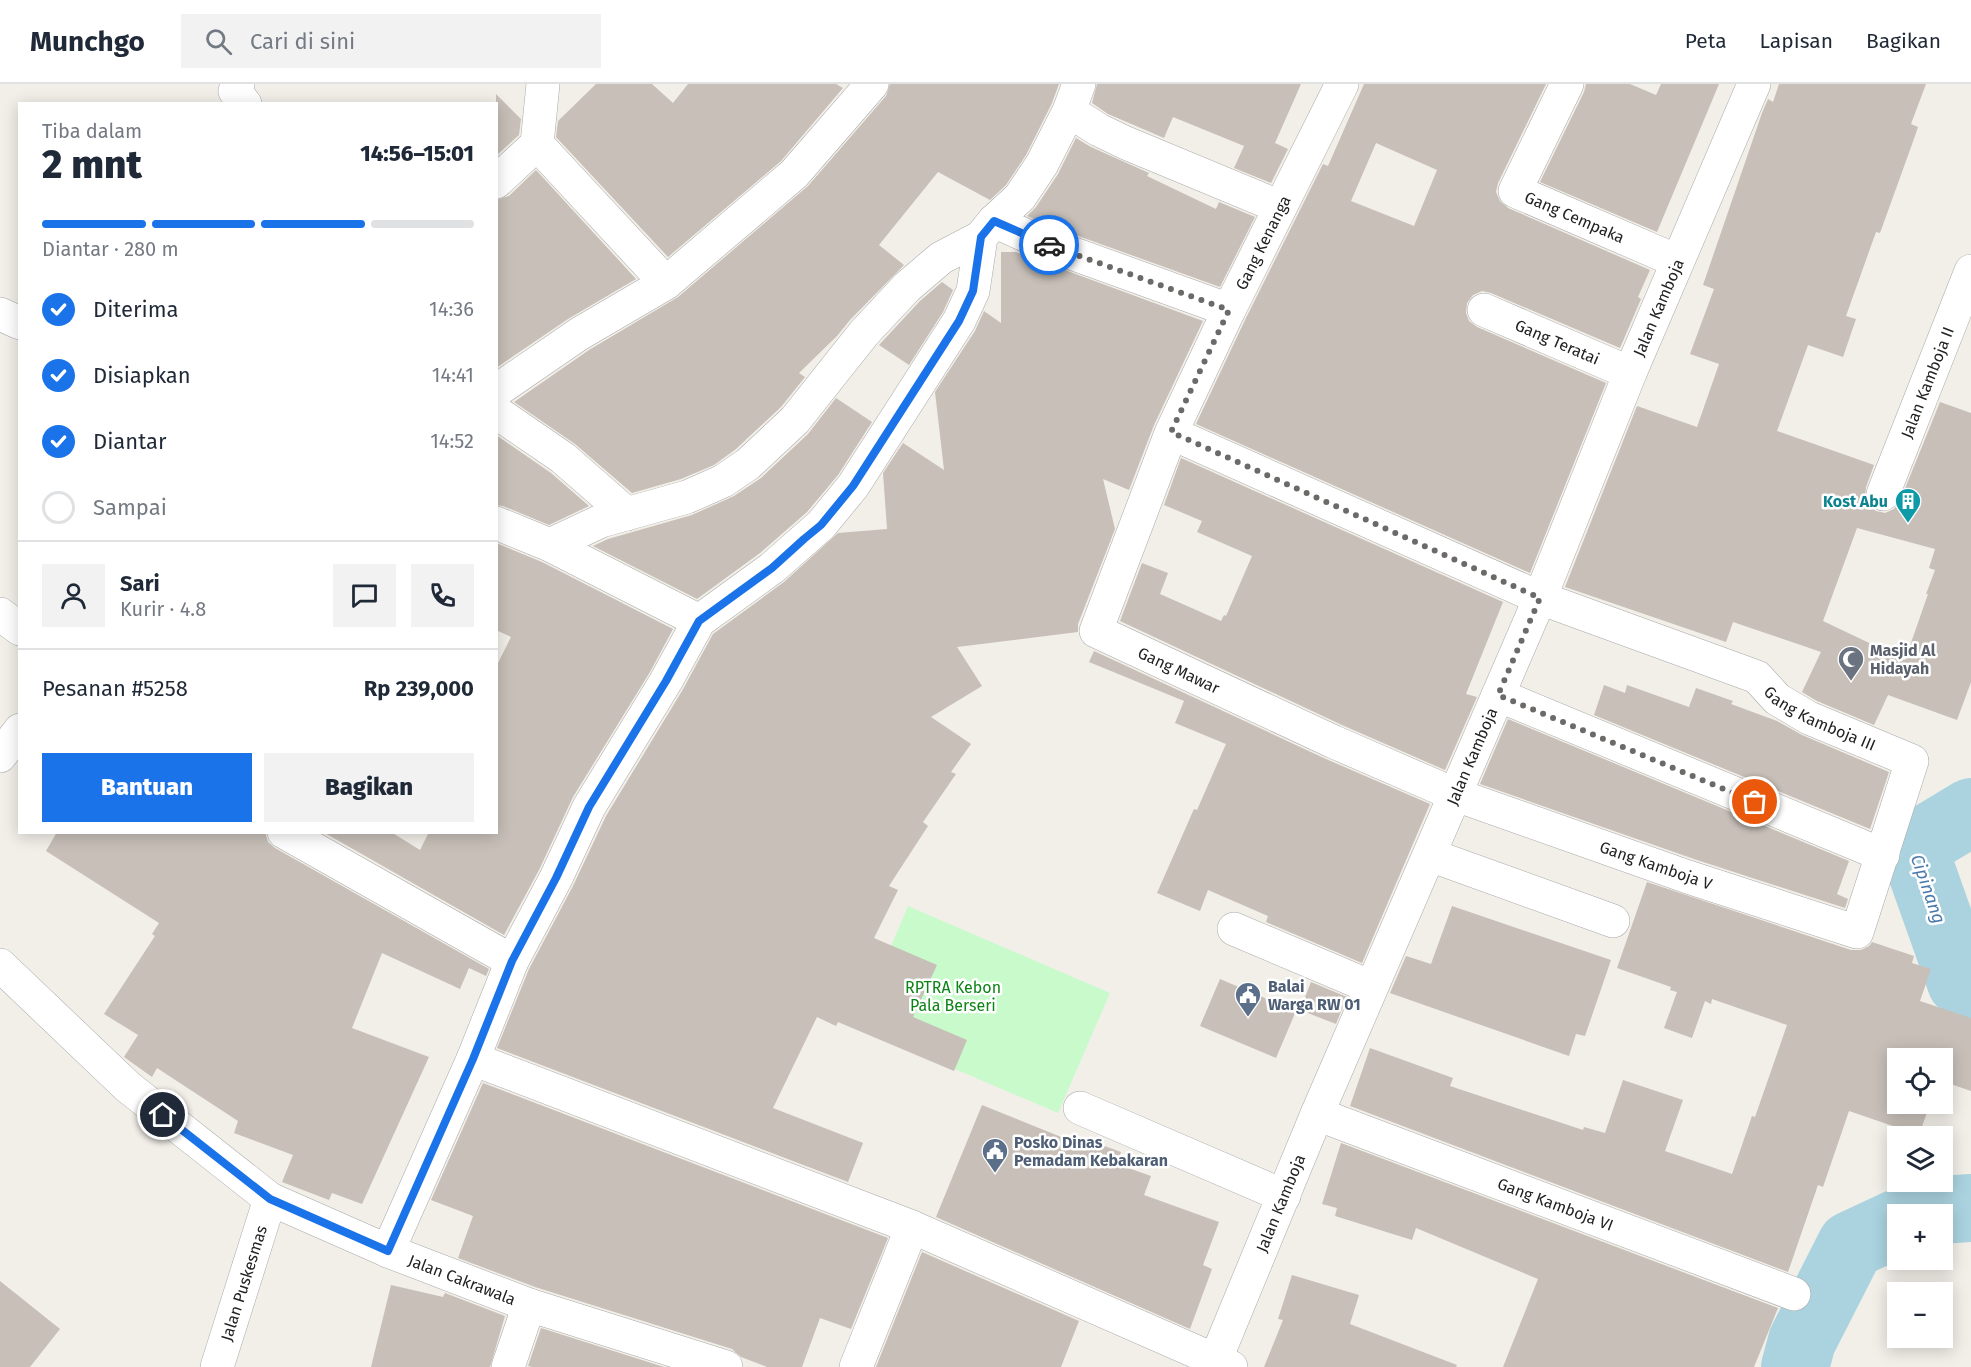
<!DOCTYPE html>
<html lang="id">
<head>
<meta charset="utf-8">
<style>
  body { margin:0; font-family:"Fira Sans",sans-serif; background:#f2f2f3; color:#1f2937; height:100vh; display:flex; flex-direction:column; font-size:22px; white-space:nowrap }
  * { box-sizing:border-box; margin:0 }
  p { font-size:20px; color:#747a83 }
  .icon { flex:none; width:33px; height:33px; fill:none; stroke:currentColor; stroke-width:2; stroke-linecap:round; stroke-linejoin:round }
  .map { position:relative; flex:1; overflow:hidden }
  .side { position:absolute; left:18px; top:18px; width:480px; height:732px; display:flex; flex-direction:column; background:#fff; border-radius:0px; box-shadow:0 3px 15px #0003 }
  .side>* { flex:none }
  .buttons { position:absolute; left:1887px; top:964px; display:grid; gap:12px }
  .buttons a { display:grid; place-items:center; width:66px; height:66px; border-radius:0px; background:#fff; box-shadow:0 3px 15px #0003; font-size:30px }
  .pin { position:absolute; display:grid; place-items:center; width:51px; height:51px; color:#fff; margin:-26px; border:3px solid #fff; border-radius:50%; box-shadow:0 2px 6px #0007 }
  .courier { position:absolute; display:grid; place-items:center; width:60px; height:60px; margin:-30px; border:4px solid #1a73e8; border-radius:50%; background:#fff; color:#222; box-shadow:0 2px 8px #0007 }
  .summary em { font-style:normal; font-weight:800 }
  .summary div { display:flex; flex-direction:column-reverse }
  .summary { display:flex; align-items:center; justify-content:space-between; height:102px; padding:0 24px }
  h1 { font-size:39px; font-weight:800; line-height:45px }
  .bar { display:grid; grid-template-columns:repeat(4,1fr); gap:9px 6px; align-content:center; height:72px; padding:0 24px }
  .bar i { height:8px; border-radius:4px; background:#e0e1e3 }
  .bar .active { background:#1a73e8 }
  .bar p { grid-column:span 4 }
  .line { display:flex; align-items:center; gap:15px; padding:0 24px; border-top:2px solid #e0e1e3 }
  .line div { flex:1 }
  .round { display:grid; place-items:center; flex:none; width:63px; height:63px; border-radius:0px; background:#f2f2f3 }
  ol { padding:0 24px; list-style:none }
  li { display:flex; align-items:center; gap:18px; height:66px }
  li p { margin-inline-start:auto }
  li .icon { padding:6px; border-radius:50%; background:#1a73e8; color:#fff; stroke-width:4 }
  li:last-child { color:#747a83 }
  li i { width:33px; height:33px; border:3px solid #e0e1e3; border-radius:50% }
  .primary-button { display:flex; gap:12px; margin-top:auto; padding:12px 24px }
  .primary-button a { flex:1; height:69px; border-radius:0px; background:#1a73e8; color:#fff; font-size:24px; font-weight:800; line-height:69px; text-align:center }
  .primary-button a+a { background:#f2f2f3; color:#1f2937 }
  header { display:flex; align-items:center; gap:36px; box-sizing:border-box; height:84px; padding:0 30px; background:#fff; border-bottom:2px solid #e0e1e3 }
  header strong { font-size:28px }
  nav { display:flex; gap:33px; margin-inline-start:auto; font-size:21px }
  .search { width:420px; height:54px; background:#f2f2f3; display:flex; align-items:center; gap:15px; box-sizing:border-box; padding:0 21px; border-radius:0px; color:#747a83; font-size:22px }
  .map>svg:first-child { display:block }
</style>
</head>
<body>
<header>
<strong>Munchgo</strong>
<div class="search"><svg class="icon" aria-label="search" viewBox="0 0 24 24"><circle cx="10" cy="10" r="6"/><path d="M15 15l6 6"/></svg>Cari di sini</div>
<nav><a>Peta</a><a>Lapisan</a><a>Bagikan</a></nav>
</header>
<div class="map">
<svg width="1971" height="1283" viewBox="0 0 1971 1283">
  <rect width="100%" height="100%" fill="#f2efe9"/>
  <path fill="#c8facc" d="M908,822L1110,909L1058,1029L857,943Z"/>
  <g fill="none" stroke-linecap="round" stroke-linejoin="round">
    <path stroke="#aad3df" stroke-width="68" d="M1971,728L1913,763L1961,898L1971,906
      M1915,1131L1924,1127L1971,1124
      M1795,1283L1802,1257L1851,1161L1898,1139"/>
  </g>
  <path fill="#c7bfb8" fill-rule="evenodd" d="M596,0H652L673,19L688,0H836L843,4L781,77L668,173L556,53L558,37Z
    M890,0H1059L1052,19L1026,71L1006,101L990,116L938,88L879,161L904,181L850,236L837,252L799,289L805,293L781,323L736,365L714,381L681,395L632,409L575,360L514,318L589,266L678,213L808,102L886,12Z
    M1097,0H1301L1275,59L1288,65L1271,99L1234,84L1244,62L1173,33L1164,54L1108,30L1092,19Z
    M1364,0H1546L1498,99L1496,108L1500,117L1508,124L1650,186L1638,213L1641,215L1620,264L1491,209L1482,207L1473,211L1467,219L1466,229L1469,237L1477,243L1606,299L1530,489L1196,340L1246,234L1323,80L1328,82ZM1376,59L1437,86L1414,142L1351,117Z
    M1586,0H1630L1656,11L1661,0H1719L1657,148L1540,98L1584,8Z
    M1779,0H1926L1911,40L1918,43L1915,52L1880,149L1876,148L1846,232L1856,235L1843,273L1808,261L1777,347L1874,381L1866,403L1865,413L1868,421L1876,427L1885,429L1894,425L1900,417L1940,318L1971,329V598L1957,636L1888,611L1874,641L1817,617L1802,608L1821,568L1733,538L1726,558L1565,503L1637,322L1697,343L1719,280L1690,270L1714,205L1703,201L1762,29L1768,15L1773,18ZM1857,444L1935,465L1929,484L1935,486L1926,510H1928L1905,576L1823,537Z
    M496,10L521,35L519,51L496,72Z
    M1076,54L1091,63L1149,89L1147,92L1216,125L1219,118L1255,133L1220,203L1045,140L1027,132L1036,123L1058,90Z
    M536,86L636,195L568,235L496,284V116L509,112Z
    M1001,168H1016L1203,237L1154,341L1129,406L1103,395L1115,445L1078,540V548L957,563L982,602L931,633L971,660L951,688L956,690L923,738L928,742L889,802L898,806L874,854L937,881L913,933L967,956L954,987L838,938L836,942L817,933L773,1024L863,1059L848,1098L497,964L529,885L573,802L606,732L682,607L713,550L784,498L838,449L887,445L883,389L903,359L944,386L935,308L975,247L984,227L1001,239Z
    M942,198L953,206L943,228L909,281L879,261L920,217Z
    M836,314L872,338L838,391L807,428L760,469L697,515L593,462L608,455L692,431L734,412L761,394L808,350Z
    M496,351L551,389L589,422L549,441L503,422L496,421Z
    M1181,374L1503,518L1466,610L1477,613L1445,686L1342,641L1120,537L1142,479L1168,489L1160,510L1221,537L1224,531L1226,532L1252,472L1197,448L1202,437L1164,421Z
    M496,459L542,478L673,545L650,588L573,713L539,786L504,851L323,748H391L420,766L429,748H496V583L511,553L496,546Z
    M1094,567L1326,675L1430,720L1362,879L1266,838L1268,832L1208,806L1200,827L1157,809L1194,725L1197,726L1226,660L1175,639L1184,617L1089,578Z
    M1604,601L1625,609L1627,601L1689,623L1696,604L1733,617L1731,620L1777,637L1802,651L1889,688L1870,745L1594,631Z
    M1508,635L1849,777L1837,810L1848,815L1845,824L1694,775L1480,700Z
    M57,748H265L268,758L275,764L489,885L486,892L469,884L460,905L382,869L352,944L429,973L362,1120L332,1109L329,1116L282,1098L293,1071L234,1049L238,1037L157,984L152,993L124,973L138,951L104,930L155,852L152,850L159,839L46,767Z
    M1647,798L1851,866H1861L1869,862L1872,858L1914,872L1912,879L1931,885L1920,917L1971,934V1007L1942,997V975H1898V1020H1930L1919,1051L1849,1027L1823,1103L1818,1101L1788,1188L1350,1022L1370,964L1453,994L1450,1002L1583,1046L1584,1043L1605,1049L1623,996L1683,1016L1665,1067L1732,1090L1752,1032L1755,1033L1787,941L1712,915L1711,920L1705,917L1692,954L1664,944L1677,908L1670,906L1671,903L1617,884Z
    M1452,822L1611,876L1585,952L1576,950L1569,972L1390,909L1406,872L1431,880Z
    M1220,895L1296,927L1276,974L1200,942Z
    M1311,898L1347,913L1336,940L1300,926Z
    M483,999L888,1154L851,1245L820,1234L802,1283H767L741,1273L732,1265L535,1203L458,1174L473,1132L431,1116Z
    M982,1021L1086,1063L1088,1056L1121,1068L1117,1080L1151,1092L1144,1111L1219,1138L1203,1181L1212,1185L1190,1245L936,1133Z
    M1341,1059L1778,1224L1754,1283H1503L1538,1195L1416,1144L1412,1156L1335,1132L1337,1124L1322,1120Z
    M922,1168L1079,1237L1061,1283H876Z
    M1292,1191L1359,1211L1350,1240L1457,1281L1456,1283H1264L1283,1236L1278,1235Z
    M0,1197L60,1245L30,1283H0Z
    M391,1201L443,1213L445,1209L505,1232L490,1283H371Z
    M541,1244L664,1283H532L528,1282Z"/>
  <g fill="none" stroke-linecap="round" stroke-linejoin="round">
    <g stroke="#a9a9a9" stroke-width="34">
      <g id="minor">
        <path d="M238,0L235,7L245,20"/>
        <path d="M1079,0L1069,27L1099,46L1126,59L1280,123"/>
        <path id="s1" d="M1567,0L1515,107L1677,177"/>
        <path d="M496,98L537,60"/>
        <path d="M994,137L1038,157L1229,226"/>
        <path d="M666,199L794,90L872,0"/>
        <path id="s2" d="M1484,226L1630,289"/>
        <path d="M0,230L20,239"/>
        <path d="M496,307L579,250L666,199L537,60L543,0"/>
        <path d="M496,328L563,374L627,430"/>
        <path id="s3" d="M1171,349L1540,514L1757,593L1777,615L1809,634L1912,677L1857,848L1688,793L1456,711L1334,658L1096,547L1171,349L1229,226L1342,0"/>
        <path id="s4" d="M1883,410L1971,187"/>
        <path d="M496,439L550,461L699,537"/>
        <path d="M550,461L601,437L687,413L723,397L748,380L795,336L864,249L907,203L941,174L981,153"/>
        <path d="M0,530L20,545"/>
        <path d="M1498,611L1883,771"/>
        <path d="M0,672L20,646"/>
        <path d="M284,748L512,877L473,975"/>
        <path d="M1430,771L1613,837"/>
        <path d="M1234,845L1371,903"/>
        <path d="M512,877L556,794L589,723L666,597L699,537L772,484L821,441L853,402L959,237L973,207L981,153L994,137L1020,113L1042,80L1069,27"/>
        <path id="s5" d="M0,881L128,1003L270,1115L388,1167L529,1221L726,1283"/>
        <path d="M1080,1024L1284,1112"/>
        <path id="s6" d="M1317,1030L1794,1210"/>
        <path d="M388,1167L473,975L912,1143L1231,1283"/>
        <path id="s7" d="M1215,1277L1317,1030L1540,514L1630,289L1754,0"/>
        <path id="s8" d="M217,1283L270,1115"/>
        <path d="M508,1283L529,1221"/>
        <path d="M856,1283L912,1143"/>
      </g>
    </g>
    <use href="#minor" stroke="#fff" stroke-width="33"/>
  </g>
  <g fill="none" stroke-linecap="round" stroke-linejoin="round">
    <path stroke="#6b6a68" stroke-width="6" stroke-dasharray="0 10.8" d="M1049,161L1229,226L1171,348L1540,514L1498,611L1755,718"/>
    <path stroke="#1a73e8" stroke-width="8" d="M163,1031L270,1115L388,1167L473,975L512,877L556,794L589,723L666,597L699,537L772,484L804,455L821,441L853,402L959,237L973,207L981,153L994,137L1049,161"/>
  </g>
  <defs>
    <g id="building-pin" transform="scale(1.35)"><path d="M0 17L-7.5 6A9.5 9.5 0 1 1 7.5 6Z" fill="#0f9aa8" stroke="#fff"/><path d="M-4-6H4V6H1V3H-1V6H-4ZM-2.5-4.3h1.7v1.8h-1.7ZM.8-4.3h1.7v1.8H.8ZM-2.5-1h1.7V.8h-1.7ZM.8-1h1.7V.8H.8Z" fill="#fff"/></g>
    <g id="mosque-pin" transform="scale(1.35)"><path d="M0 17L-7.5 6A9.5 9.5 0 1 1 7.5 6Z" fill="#6b7280" stroke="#fff"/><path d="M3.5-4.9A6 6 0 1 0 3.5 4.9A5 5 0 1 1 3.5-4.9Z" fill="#fff"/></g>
    <g id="civic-pin" transform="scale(1.35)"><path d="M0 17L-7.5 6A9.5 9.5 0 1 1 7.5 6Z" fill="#5c6f8a" stroke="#fff"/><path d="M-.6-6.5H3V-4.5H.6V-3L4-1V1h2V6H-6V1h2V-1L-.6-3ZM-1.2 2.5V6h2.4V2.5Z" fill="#fff"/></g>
  </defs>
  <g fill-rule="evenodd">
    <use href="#building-pin" x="1908" y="417"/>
    <use href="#mosque-pin" x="1851" y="575"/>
    <use href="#civic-pin" x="1248" y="911"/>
    <use href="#civic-pin" x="995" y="1067"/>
  </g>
  <g text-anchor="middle" stroke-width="5" stroke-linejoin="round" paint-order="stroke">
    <g font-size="16" fill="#222" stroke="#fff">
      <text dy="6" stroke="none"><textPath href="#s1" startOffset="184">Gang Cempaka</textPath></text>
      <text dy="6" stroke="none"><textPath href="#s3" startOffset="2236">Gang Kenanga</textPath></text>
      <text dy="6" stroke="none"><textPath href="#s7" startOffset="1143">Jalan Kamboja</textPath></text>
      <text dy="6" stroke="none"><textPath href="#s2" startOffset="80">Gang Teratai</textPath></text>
      <text dy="6" stroke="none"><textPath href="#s4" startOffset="120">Jalan Kamboja II</textPath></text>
      <text transform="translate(1179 586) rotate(25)" y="6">Gang Mawar</text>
      <text dy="6" stroke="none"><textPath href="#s3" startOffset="712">Gang Kamboja III</textPath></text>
      <text dy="6" stroke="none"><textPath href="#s7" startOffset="657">Jalan Kamboja</textPath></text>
      <text transform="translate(1656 781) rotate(19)" y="6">Gang Kamboja V</text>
      <text dy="6" stroke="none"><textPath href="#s7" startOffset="171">Jalan Kamboja</textPath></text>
      <text dy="6" stroke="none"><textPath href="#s6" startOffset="255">Gang Kamboja VI</textPath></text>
      <text dy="6" stroke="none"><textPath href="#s5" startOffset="566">Jalan Cakrawala</textPath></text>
      <text dy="6" stroke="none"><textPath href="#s8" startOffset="88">Jalan Puskesmas</textPath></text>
    </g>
    <g font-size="16" font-weight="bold" fill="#0d838f" stroke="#fff" text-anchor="end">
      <text x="1888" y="423">Kost Abu</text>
    </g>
    <g font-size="16" font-weight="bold" fill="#5b616d" stroke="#fff" text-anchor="start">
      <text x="1870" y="572">Masjid Al<tspan x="1870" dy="18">Hidayah</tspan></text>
    </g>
    <g font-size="16" font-weight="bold" fill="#4e5e75" stroke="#fff" text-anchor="start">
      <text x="1268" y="908">Balai<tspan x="1268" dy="18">Warga RW 01</tspan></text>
      <text x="1014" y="1064">Posko Dinas<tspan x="1014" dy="18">Pemadam Kebakaran</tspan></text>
    </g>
    <g font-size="16" fill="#0c8416" stroke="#fff">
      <text x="953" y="909">RPTRA Kebon<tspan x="953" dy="18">Pala Berseri</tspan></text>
    </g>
    <g font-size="18" font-style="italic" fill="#4a7aab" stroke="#fff">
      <text transform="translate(1928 805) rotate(71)" y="6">Cipinang</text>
    </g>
  </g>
</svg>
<div class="buttons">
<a><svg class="icon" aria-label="locate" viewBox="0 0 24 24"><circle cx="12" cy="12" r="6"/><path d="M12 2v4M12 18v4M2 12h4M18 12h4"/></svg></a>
<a><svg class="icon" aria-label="layers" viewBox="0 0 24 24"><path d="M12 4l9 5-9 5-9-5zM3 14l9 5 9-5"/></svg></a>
<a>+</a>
<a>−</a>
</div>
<div class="pin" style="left:1755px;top:718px;background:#ea580c"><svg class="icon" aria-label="bag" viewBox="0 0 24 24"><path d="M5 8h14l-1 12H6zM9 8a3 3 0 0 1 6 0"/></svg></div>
<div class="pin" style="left:163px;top:1031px;background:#1f2937"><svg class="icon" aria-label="home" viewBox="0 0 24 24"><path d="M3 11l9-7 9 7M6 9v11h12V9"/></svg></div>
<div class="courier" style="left:1049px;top:161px"><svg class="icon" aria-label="car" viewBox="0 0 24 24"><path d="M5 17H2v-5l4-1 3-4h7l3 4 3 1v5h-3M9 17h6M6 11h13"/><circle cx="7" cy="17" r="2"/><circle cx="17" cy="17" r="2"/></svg></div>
<section class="side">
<div class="summary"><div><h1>2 mnt</h1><p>Tiba dalam</p></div><em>14:56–15:01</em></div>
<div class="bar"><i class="active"></i><i class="active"></i><i class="active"></i><i></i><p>Diantar · 280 m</p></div>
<ol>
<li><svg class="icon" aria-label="check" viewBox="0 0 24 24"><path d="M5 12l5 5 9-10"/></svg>Diterima<p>14:36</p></li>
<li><svg class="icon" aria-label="check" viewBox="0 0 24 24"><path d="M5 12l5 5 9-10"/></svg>Disiapkan<p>14:41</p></li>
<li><svg class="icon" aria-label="check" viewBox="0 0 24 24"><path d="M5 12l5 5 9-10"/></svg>Diantar<p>14:52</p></li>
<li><i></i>Sampai</li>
</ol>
<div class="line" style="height:108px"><a class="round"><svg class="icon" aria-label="person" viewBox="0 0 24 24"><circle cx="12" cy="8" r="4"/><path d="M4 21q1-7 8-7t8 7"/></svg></a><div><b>Sari</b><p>Kurir · 4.8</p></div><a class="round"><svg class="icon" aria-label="chat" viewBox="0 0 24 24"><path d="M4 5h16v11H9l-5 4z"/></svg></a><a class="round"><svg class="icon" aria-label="phone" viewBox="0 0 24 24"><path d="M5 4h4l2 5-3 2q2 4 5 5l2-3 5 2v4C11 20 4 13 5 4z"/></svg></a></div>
<div class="line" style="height:78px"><div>Pesanan #5258</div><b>Rp 239,000</b></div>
<div class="primary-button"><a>Bantuan</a><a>Bagikan</a></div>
</section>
</div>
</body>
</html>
